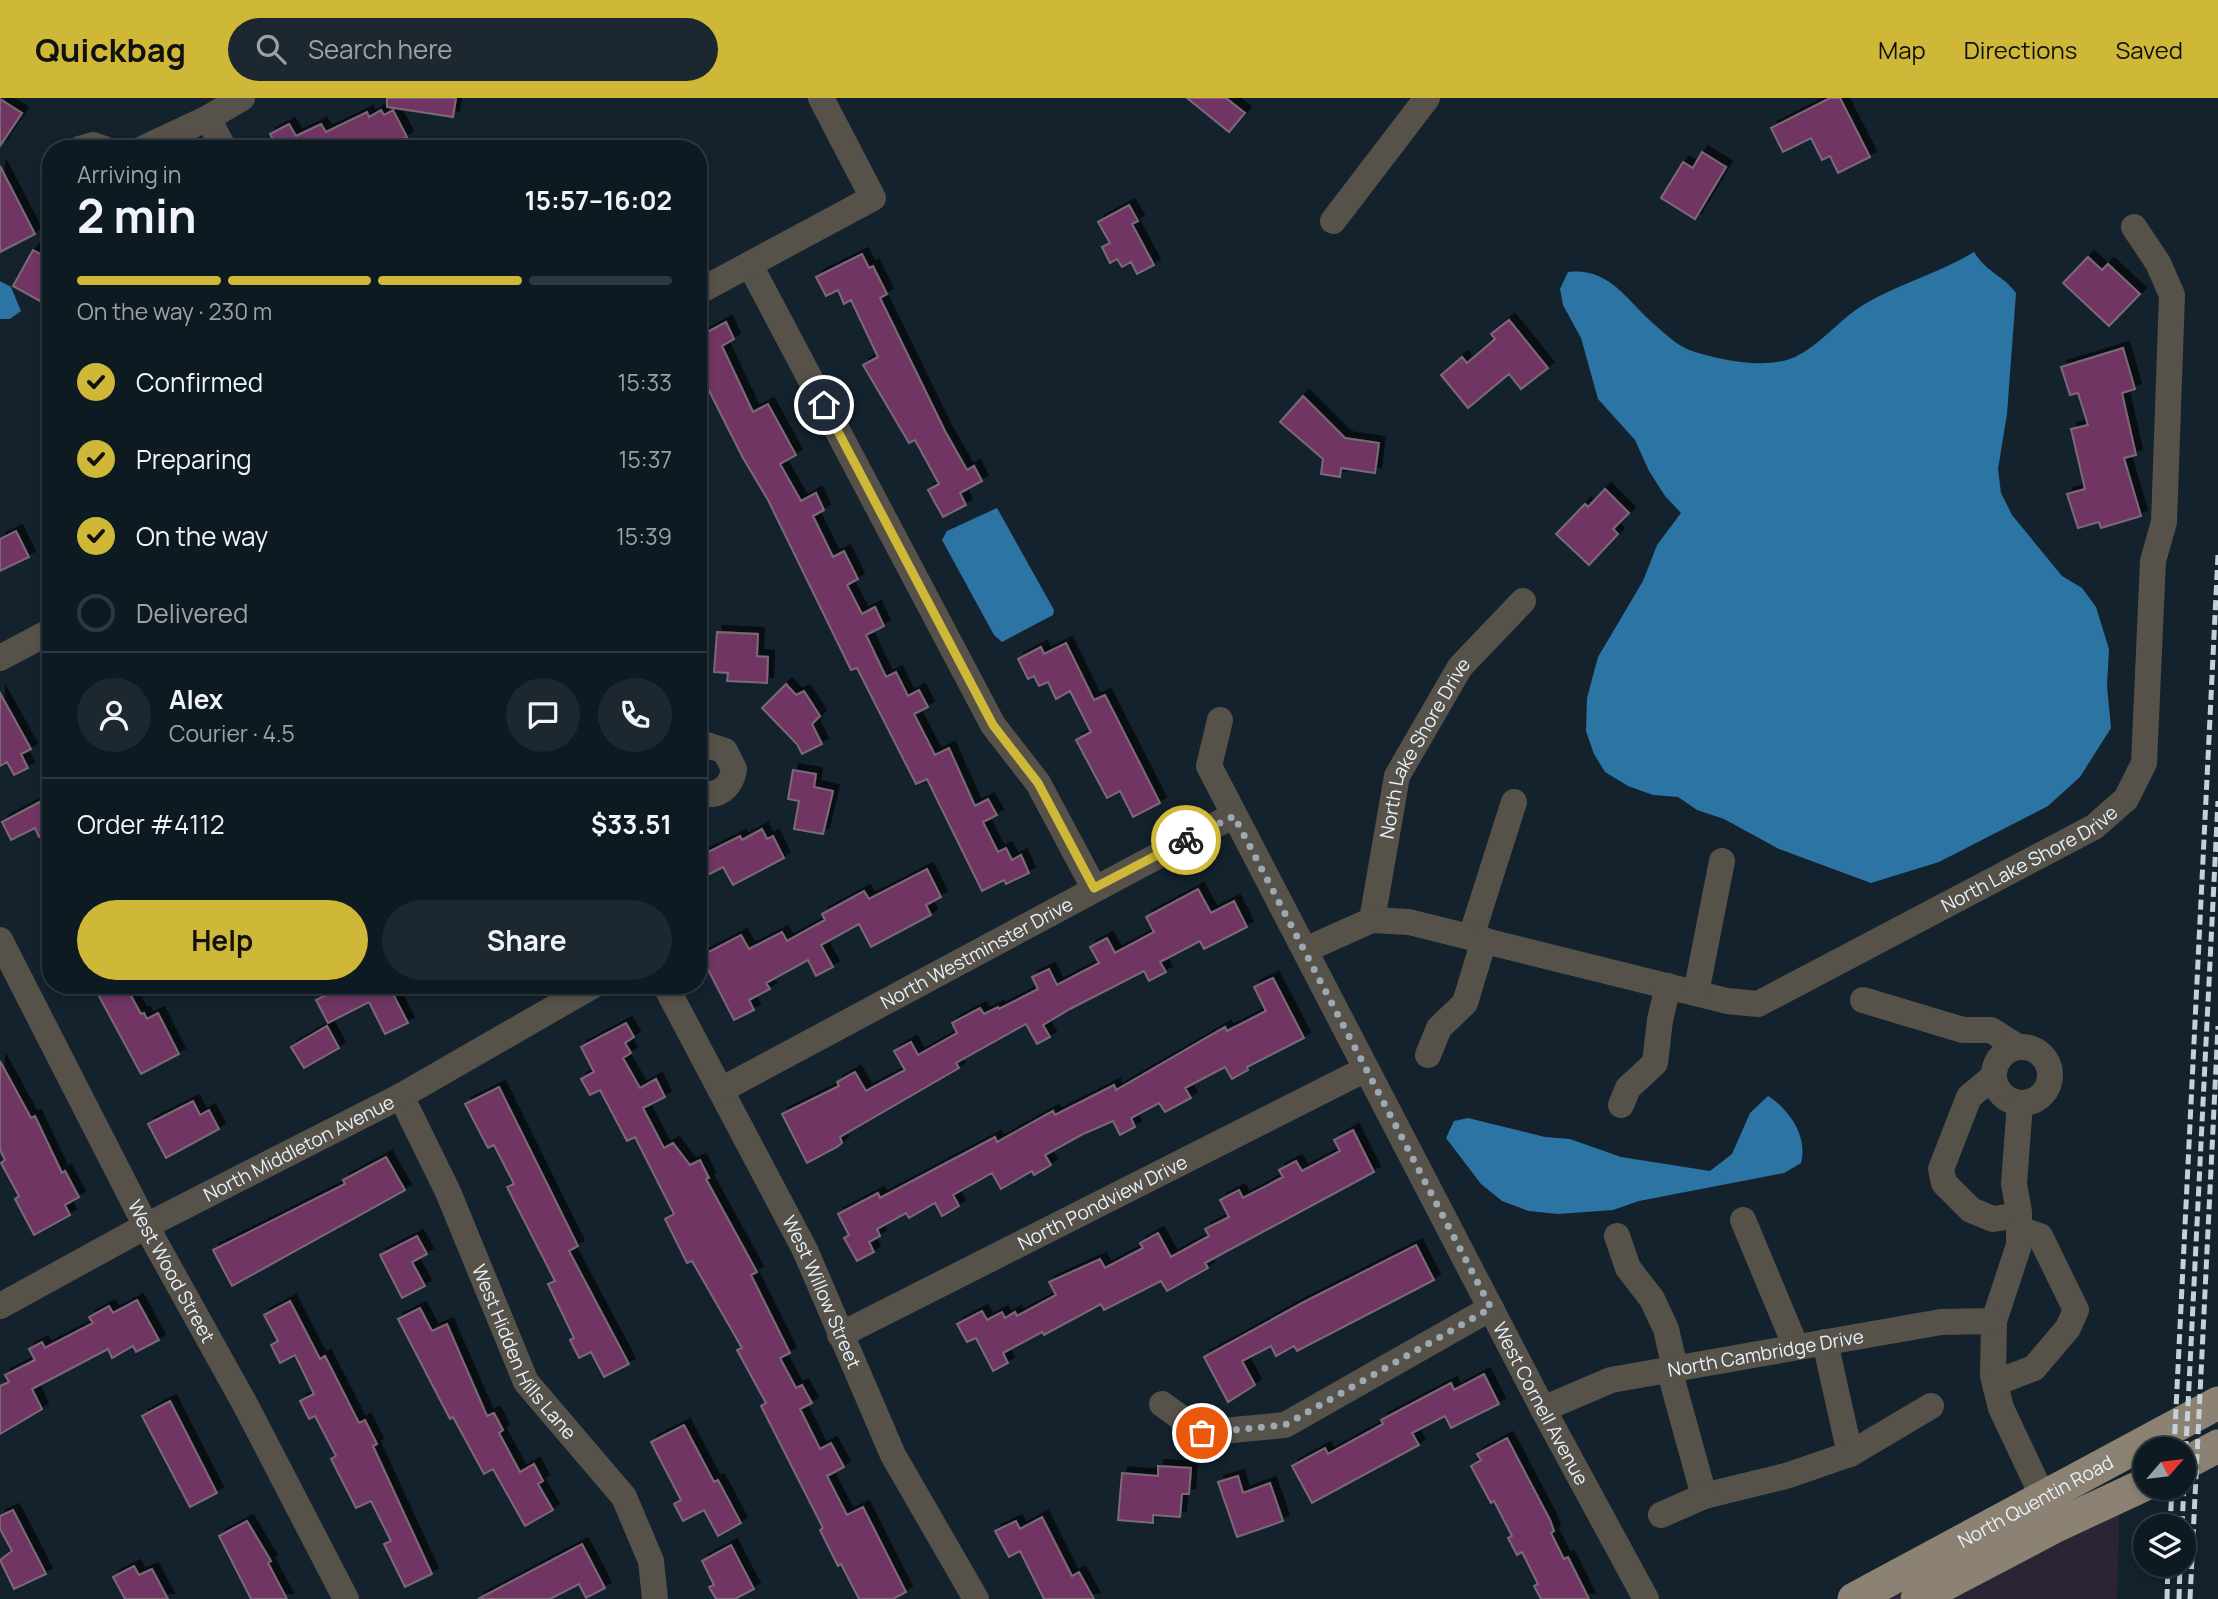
<!DOCTYPE html>
<html lang="en">
<head>
<meta charset="utf-8">
<style>
  body { margin:0; font-family:Manrope,sans-serif; background:#1c272f; color:#f1f3f6; height:100vh; display:flex; flex-direction:column; font-size:26px; white-space:nowrap }
  * { box-sizing:border-box; margin:0 }
  p { font-size:23px; color:#9ba1a5 }
  .icon { flex:none; width:38px; height:38px; fill:none; stroke:currentColor; stroke-width:2; stroke-linecap:round; stroke-linejoin:round }
  .map { position:relative; flex:1; overflow:hidden }
  .drawer { position:absolute; left:42px; top:42px; width:665px; height:854px; display:flex; flex-direction:column; background:#0e1a22; border-radius:28px; box-shadow:0 4px 10px #0003,0 0 0 2px #2e3840 }
  .drawer>* { flex:none }
  .needle { width:46px; rotate:62deg }
  .controls { position:absolute; left:2133px; top:1339px; display:grid; gap:14px }
  .controls a { display:grid; place-items:center; width:63px; height:63px; border-radius:50%; background:#0e1a22; box-shadow:0 4px 10px #0003,0 0 0 2px #2e3840; font-size:35px }
  .pin { position:absolute; display:grid; place-items:center; width:60px; height:60px; color:#fff; margin:-30px; border:4px solid #fff; border-radius:50%; box-shadow:0 2px 7px #0007 }
  .courier { position:absolute; display:grid; place-items:center; width:70px; height:70px; margin:-35px; border:5px solid #cfb837; border-radius:50%; background:#fff; color:#222; box-shadow:0 2px 9px #0007 }
  .overview em { font-style:normal; font-weight:700 }
  .overview div { display:flex; flex-direction:column-reverse }
  .overview { display:flex; align-items:center; justify-content:space-between; height:119px; padding:0 35px }
  h1 { font-size:46px; font-weight:700; line-height:52px }
  .bar { display:grid; grid-template-columns:repeat(4,1fr); gap:10px 7px; align-content:center; height:84px; padding:0 35px }
  .bar i { height:9px; border-radius:5px; background:#2e3840 }
  .bar .selected { background:#cfb837 }
  .bar p { grid-column:span 4 }
  .line { display:flex; align-items:center; gap:18px; padding:0 35px; border-top:2px solid #2e3840 }
  .line div { flex:1 }
  .round { display:grid; place-items:center; flex:none; width:74px; height:74px; border-radius:37px; background:#1c272f }
  ol { padding:0 35px; list-style:none }
  li { display:flex; align-items:center; gap:21px; height:77px }
  li p { margin-inline-start:auto }
  li .icon { padding:7px; border-radius:50%; background:#cfb837; color:#111; stroke-width:4 }
  li:last-child { color:#9ba1a5 }
  li i { width:38px; height:38px; border:4px solid #2e3840; border-radius:50% }
  .cta { display:flex; gap:14px; margin-top:auto; padding:14px 35px }
  .cta a { flex:1; height:80px; border-radius:42px; background:#cfb837; color:#111; font-size:28px; font-weight:700; line-height:80px; text-align:center }
  .cta a+a { background:#1c272f; color:#f1f3f6 }
  header { display:flex; align-items:center; gap:42px; box-sizing:border-box; height:98px; padding:0 35px; background:#cfb837; color:#111 }
  header strong { font-size:33px }
  nav { display:flex; gap:38px; margin-inline-start:auto; font-size:24px }
  .search { width:490px; height:63px; background:#1c272f; display:flex; align-items:center; gap:18px; box-sizing:border-box; padding:0 24px; border-radius:38px; color:#9ba1a5; font-size:26px }
  .map>svg:first-child { display:block }
</style>
</head>
<body>
<header>
<strong>Quickbag</strong>
<div class="search"><svg class="icon" aria-label="search" viewBox="0 0 24 24"><circle cx="10" cy="10" r="6"/><path d="M15 15l6 6"/></svg>Search here</div>
<nav><a>Map</a><a>Directions</a><a>Saved</a></nav>
</header>
<div class="map">
<svg width="2218" height="1501" viewBox="0 0 2218 1501">
  <defs>
    <filter id="shadow"><feDropShadow dx="6" dy="-6" stdDeviation="0" flood-color="#0009"/></filter>
  </defs>
  <rect width="100%" height="100%" fill="#13222d"/>
  <path fill="#2a2434" d="M2120,1399L2117,1501H1884Z"/>
  <path fill="#2c74a3" d="M1974,154C1988,176 2003,177 2016,195L2007,316L1998,371L2001,395L2012,417L2062,478L2082,490L2096,509L2109,551L2107,588L2111,630L2080,679L2048,708L1939,764L1871,785L1779,751L1724,721L1697,712L1678,699L1653,697L1628,688L1605,674L1594,656L1586,633L1587,600L1598,559L1643,483L1657,447L1681,415L1665,398L1649,373L1635,342L1598,301L1581,240L1563,207L1560,191L1568,174C1610,169 1627,203 1655,227C1664,235 1678,248 1689,252C1718,262 1766,272 1795,259C1820,247 1839,222 1863,207C1898,186 1938,176 1974,154Z
    M0,183L11,189L21,213L10,221H0Z
    M997,410L1054,512L1053,517L1002,544L994,537L942,442L947,433Z
    M1768,998C1790,1012 1808,1039 1801,1065L1784,1075L1639,1103L1613,1112L1558,1116L1529,1113L1502,1103L1481,1086L1446,1040L1454,1023L1468,1020L1545,1039L1570,1041L1621,1059L1710,1073L1732,1056L1750,1015Z"/>
  <path fill="#703664" stroke="#7b6976" stroke-width="2" filter="url(#shadow)" d="M387,0H456L453,19L387,9Z
    M1187,0H1226L1245,15L1229,34Z
    M1830,0H1840L1870,59L1838,75L1830,58L1822,62L1811,40L1783,54L1771,30Z
    M0,1L22,15L0,48Z
    M381,12L384,17L393,12L407,39L385,51H271L276,48L270,36L289,26L296,38L321,26L326,34L367,14L369,19Z
    M1702,54L1726,69L1695,121L1661,100L1683,64L1693,70Z
    M0,68L35,136L0,154Z
    M1129,107L1138,123L1132,126L1154,167L1137,176L1131,164L1122,169L1117,161L1110,165L1102,149L1110,145L1098,124Z
    M33,152L51,162V209L13,188Z
    M862,156L869,170L873,168L887,196L880,200L945,333L967,372L974,368L982,383L960,395L966,407L943,419L928,392L939,386L915,342L909,345L863,267L878,259L851,202L844,206L838,192L826,198L816,179Z
    M2088,159L2102,172L2108,166L2140,196L2109,228L2063,185Z
    M1509,222L1548,270L1521,291L1509,276L1468,310L1441,277L1462,259L1467,265L1495,241L1491,236Z
    M726,224L734,241L722,248L753,314L768,306L796,357L780,366L801,403L816,395L824,412L813,418L833,459L844,453L858,481L847,487L862,516L875,509L884,528L866,537L886,579L896,574L908,598L919,592L928,609L914,616L935,657L949,650L975,708L988,701L997,717L983,724L998,754L1006,750L1012,762L1021,757L1029,775L1006,786L1004,782L982,793L927,681L916,686L857,570L851,572L768,402L743,360L698,271V239Z
    M2123,250L2135,291L2122,295L2136,357L2124,360L2141,418L2101,430L2099,424L2078,430L2067,396L2085,391L2071,331L2088,327L2078,295L2070,297L2061,269Z
    M1303,298L1345,340L1379,345L1375,375L1341,370L1340,379L1321,376L1323,361L1280,324Z
    M1605,391L1629,415L1613,431L1618,436L1589,467L1556,436L1585,406L1588,409Z
    M16,433L29,459L0,473V441Z
    M717,534L758,536L757,558L768,559L767,585L727,583L728,575L714,574Z
    M1066,545L1094,602L1105,597L1160,705L1133,719L1120,693L1107,700L1076,642L1091,634L1070,593L1056,601L1048,584L1039,588L1034,578L1028,581L1018,561L1041,549L1044,556Z
    M786,586L796,597L804,593L820,618L812,626L822,646L802,656L797,646L762,610Z
    M0,595L31,651L21,656L28,670L14,677L7,664L0,668Z
    M793,672L816,676L814,689L833,693L823,736L794,731L799,703L788,701Z
    M51,698V733L39,739L35,730L11,742L2,724Z
    M762,731L767,741L773,738L784,760L733,787L723,769L698,782V759L740,738L742,742Z
    M927,771L941,799L926,807L931,817L871,849L859,826L821,847L833,869L816,878L808,862L766,885L770,891L749,902L754,912L734,922L701,858L741,837L749,851L782,834L787,843L825,822L822,816L864,793L869,801Z
    M1198,791L1211,815L1234,803L1247,829L1204,851L1200,843L1160,864L1166,874L1149,883L1144,873L1070,911L1043,927L1050,939L1037,946L1026,926L956,965L959,970L840,1039L842,1045L837,1049L807,1065L782,1016L839,988L837,984L855,974L866,993L905,972L894,953L911,944L918,957L957,935L952,925L980,910L984,916L998,909L999,911L1038,891L1032,879L1049,871L1057,887L1099,865L1090,849L1107,840L1115,855L1154,834L1146,819Z
    M1273,880L1304,940L1247,969L1248,972L1232,981L1225,969L1185,990L1191,1000L1165,1014L1159,1005L1131,1020L1135,1029L1120,1037L1113,1023L1083,1036L1045,1057L1051,1067L1034,1077L1032,1073L1001,1091L992,1075L953,1097L959,1108L942,1118L935,1105L909,1120L906,1115L877,1131L880,1138L869,1144L874,1154L857,1163L844,1140L849,1137L838,1116L878,1095L880,1100L995,1039L997,1044L1053,1013L1055,1017L1114,987L1116,992L1225,929L1227,933L1266,913L1254,889Z
    M93,887H125L141,916L144,915L147,921L158,915L179,956L141,976Z
    M346,887H416L394,898L408,925L385,936L369,904L328,925L316,902Z
    M626,925L634,939L625,945L631,955L623,960L640,990L656,981L665,999L643,1010L664,1050L673,1045L690,1067L700,1062L709,1080L706,1081L757,1174L751,1177L790,1255L780,1260L796,1290L802,1287L812,1305L800,1311L820,1351L831,1345L844,1369L827,1378L847,1417L863,1409L906,1494L893,1501H859L841,1466L838,1468L820,1432L823,1430L761,1308L766,1305L737,1252L742,1250L692,1163L687,1165L665,1121L674,1116L635,1039L627,1043L600,992L590,997L581,981L594,974L581,949Z
    M327,928L339,950L304,970L291,949Z
    M0,963L31,1020L35,1018L62,1075L65,1073L79,1099L65,1107L70,1117L34,1137L15,1101L19,1098L1,1065L5,1062L0,1052Z
    M499,989L578,1148L569,1153L629,1266L604,1279L591,1254L579,1260L570,1242L574,1240L548,1186L555,1183L507,1089L514,1086L494,1047L488,1050L465,1006Z
    M193,1003L200,1017L209,1012L219,1031L166,1060L148,1026Z
    M1353,1032L1374,1074L1205,1165L1208,1170L1167,1193L1161,1183L1104,1212L1101,1206L1044,1237L1042,1234L1003,1255L1008,1265L993,1273L976,1240L967,1244L957,1226L982,1213L987,1222L1002,1214L1005,1220L1015,1214L1017,1218L1056,1197L1049,1184L1100,1161L1105,1170L1143,1150L1140,1145L1158,1135L1171,1159L1209,1138L1205,1131L1229,1119L1220,1102L1239,1092L1243,1100L1283,1079L1279,1072L1296,1063L1302,1073L1340,1053L1334,1042Z
    M386,1059L405,1092L232,1188L213,1152L345,1086L343,1082Z
    M417,1138L427,1156L412,1164L425,1188L402,1200L380,1157Z
    M1416,1147L1434,1182L1297,1253L1294,1248L1276,1258L1271,1248L1242,1263L1255,1287L1228,1304L1204,1259L1302,1205Z
    M137,1202L159,1242L136,1254L133,1248L112,1260L108,1251L32,1291L42,1311L0,1336V1288L9,1284L5,1277L35,1262L29,1251L42,1244L45,1250L93,1225L89,1219L109,1208L113,1215Z
    M290,1203L320,1261L325,1258L359,1325L365,1322L377,1346L373,1348L432,1476L405,1489L384,1446L391,1443L371,1403L356,1410L331,1361L336,1358L315,1318L309,1321L300,1303L314,1296L295,1257L280,1265L271,1247L278,1243L264,1217Z
    M420,1210L432,1233L447,1226L487,1318L494,1315L503,1332L499,1335L520,1374L534,1366L543,1383L538,1386L553,1412L525,1428L493,1371L484,1376L453,1319L450,1321L398,1221Z
    M1484,1276L1499,1306L1451,1330L1445,1318L1412,1335L1419,1347L1312,1405L1292,1368L1325,1350L1328,1356L1383,1326L1381,1322L1451,1285L1454,1292Z
    M170,1303L217,1395L190,1409L142,1318Z
    M684,1327L714,1384L718,1382L741,1425L718,1438L704,1412L683,1423L674,1406L681,1402L651,1344Z
    M1507,1340L1550,1422L1554,1433L1551,1435L1564,1461L1568,1459L1589,1501H1541L1534,1488L1538,1486L1522,1454L1517,1457L1508,1440L1512,1438L1494,1403L1491,1405L1471,1368L1481,1362L1477,1356Z
    M1158,1368L1191,1370L1189,1396H1182L1180,1419L1153,1417V1425L1118,1422L1122,1375L1158,1378Z
    M1238,1378L1243,1395L1270,1385L1283,1423L1237,1439L1218,1384Z
    M13,1412L46,1476L14,1491L0,1462L12,1453L0,1431V1418Z
    M1042,1419L1072,1478L1079,1474L1094,1501H1044L1020,1453L1009,1459L995,1433L1016,1423L1020,1431Z
    M247,1423L271,1463L268,1465L287,1501H251L219,1438Z
    M582,1446L605,1490L586,1500L579,1486L550,1501H478Z
    M731,1447L754,1491L735,1501H716L709,1489L714,1487L702,1463Z
    M134,1468L139,1477L152,1471L168,1501H125L113,1479Z"/>
  <g fill="none" stroke-linecap="round" stroke-linejoin="round">
    <g stroke="#56524a" stroke-width="26">
      <path d="M208,20L224,51"/>
      <path d="M80,51L93,47L104,51"/>
      <path d="M142,51L208,20L242,0"/>
      <path d="M1333,123L1427,0"/>
      <path d="M750,167L993,627L1038,685L1094,790"/>
      <path d="M698,194L873,100L821,0"/>
      <path d="M0,560L51,533"/>
      <path id="s1" d="M1220,622L1209,668L1543,1311L1646,1501"/>
      <path d="M698,649L707,647L725,653L734,671C731,690 718,700 698,695"/>
      <path id="s2" d="M1372,822L1397,678L1460,569L1523,503"/>
      <path d="M1471,839L1514,704"/>
      <path id="s3" d="M0,842L146,1128L246,1308L346,1501"/>
      <path id="s4" d="M1305,852L1372,822L1409,824L1727,903L1758,906L2094,729L2126,701L2144,665L2153,463L2164,424L2172,197L2158,165L2134,129"/>
      <path id="s5" d="M665,887L805,1152L893,1357L976,1501"/>
      <path d="M1696,895L1722,763"/>
      <path d="M1863,902L1963,932H1991L2018,949"/>
      <circle cx="2022" cy="977" r="28"/>
      <path d="M1428,957L1439,930L1465,905L1484,842"/>
      <path d="M1994,978L1969,999L1941,1071L1944,1085L1971,1112L1993,1121L2019,1117"/>
      <path id="s6" d="M721,992L1234,717"/>
      <path id="s7" d="M401,998L448,1094L526,1284L624,1399L651,1463L655,1501"/>
      <path d="M2020,1005L2014,1086L2019,1114V1147L1994,1223L1993,1278L2001,1310L2043,1399"/>
      <path d="M1621,1007L1628,990L1655,965L1660,922L1668,888"/>
      <path d="M1743,1122L1796,1249"/>
      <path d="M1617,1138L1628,1170L1652,1201L1666,1231L1675,1270"/>
      <path id="s8" d="M0,1208L146,1128L401,998L594,887"/>
      <path id="s9" d="M840,1237L1366,971"/>
      <path d="M1669,1271L1704,1398L1786,1378L1850,1356L1825,1244"/>
      <path d="M1995,1285L2034,1270L2068,1230L2076,1212L2040,1138L2019,1131"/>
      <path d="M1162,1306L1202,1335L1285,1327L1491,1210"/>
      <path id="s10" d="M1543,1311L1611,1282L1941,1224L1994,1223"/>
      <path d="M1850,1356L1931,1308"/>
      <path d="M1661,1417L1704,1398"/>
    </g>
    <g stroke="#8c8273" stroke-width="33">
      <path d="M2184,1366L2218,1348"/>
      <path id="s11" d="M1854,1501L2218,1305"/>
      <path d="M1917,1501L2058,1427L2146,1386"/>
    </g>
    <path stroke="#c5d0d8" stroke-width="5" stroke-dasharray="10 5" stroke-linecap="butt" d="M2174,1351L2218,457
      M2170,1428L2172,1390
      M2182,1428L2218,703
      M2167,1501L2168,1466
      M2179,1501L2180,1466
      M2190,1501L2218,928"/>
  </g>
  <g fill="none" stroke-linecap="round" stroke-linejoin="round">
    <path stroke="#9da9b2" stroke-width="7" stroke-dasharray="0 12.6" d="M1186,742L1234,718L1491,1210L1285,1327L1202,1335"/>
    <path stroke="#cfb837" stroke-width="9" d="M824,307L993,627L1038,685L1094,790L1186,742"/>
  </g>
  <g text-anchor="middle" stroke-width="5" stroke-linejoin="round" paint-order="stroke">
    <g font-size="19" fill="#e7f1f9" stroke="#0a1823">
      <text dy="7" stroke="none"><textPath href="#s2" startOffset="182">North Lake Shore Drive</textPath></text>
      <text dy="7" stroke="none"><textPath href="#s4" startOffset="777">North Lake Shore Drive</textPath></text>
      <text dy="7" stroke="none"><textPath href="#s6" startOffset="290">North Westminster Drive</textPath></text>
      <text dy="7" stroke="none"><textPath href="#s8" startOffset="338">North Middleton Avenue</textPath></text>
      <text dy="7" stroke="none"><textPath href="#s9" startOffset="294">North Pondview Drive</textPath></text>
      <text dy="7" stroke="none"><textPath href="#s3" startOffset="373">West Wood Street</textPath></text>
      <text dy="7" stroke="none"><textPath href="#s5" startOffset="345">West Willow Street</textPath></text>
      <text dy="7" stroke="none"><textPath href="#s7" startOffset="285">West Hidden Hills Lane</textPath></text>
      <text dy="7" stroke="none"><textPath href="#s10" startOffset="231">North Cambridge Drive</textPath></text>
      <text dy="7" stroke="none"><textPath href="#s1" startOffset="766">West Cornell Avenue</textPath></text>
      <text dy="7" stroke="none"><textPath href="#s11" startOffset="206">North Quentin Road</textPath></text>
    </g>
  </g>
</svg>
<div class="controls">
<a><svg class="needle" viewBox="-14 -14 28 28"><path d="M0-13l5 13h-10z" fill="#e53935"/><path d="M0 13l5-13h-10z" fill="#9ba1a5"/></svg></a>
<a><svg class="icon" aria-label="layers" viewBox="0 0 24 24"><path d="M12 4l9 5-9 5-9-5zM3 14l9 5 9-5"/></svg></a>
</div>
<div class="pin" style="left:1202px;top:1335px;background:#ea580c"><svg class="icon" aria-label="bag" viewBox="0 0 24 24"><path d="M5 8h14l-1 12H6zM9 8a3 3 0 0 1 6 0"/></svg></div>
<div class="pin" style="left:824px;top:307px;background:#1f2937"><svg class="icon" aria-label="home" viewBox="0 0 24 24"><path d="M3 11l9-7 9 7M6 9v11h12V9"/></svg></div>
<div class="courier" style="left:1186px;top:742px"><svg class="icon" aria-label="bike" viewBox="0 0 24 24"><circle cx="6" cy="16" r="4"/><circle cx="18" cy="16" r="4"/><path d="M6 16l4-8h5l3 8M10 8l3 8H6M13 5h3"/></svg></div>
<section class="drawer">
<div class="overview"><div><h1>2 min</h1><p>Arriving in</p></div><em>15:57–16:02</em></div>
<div class="bar"><i class="selected"></i><i class="selected"></i><i class="selected"></i><i></i><p>On the way · 230 m</p></div>
<ol>
<li><svg class="icon" aria-label="check" viewBox="0 0 24 24"><path d="M5 12l5 5 9-10"/></svg>Confirmed<p>15:33</p></li>
<li><svg class="icon" aria-label="check" viewBox="0 0 24 24"><path d="M5 12l5 5 9-10"/></svg>Preparing<p>15:37</p></li>
<li><svg class="icon" aria-label="check" viewBox="0 0 24 24"><path d="M5 12l5 5 9-10"/></svg>On the way<p>15:39</p></li>
<li><i></i>Delivered</li>
</ol>
<div class="line" style="height:126px"><a class="round"><svg class="icon" aria-label="person" viewBox="0 0 24 24"><circle cx="12" cy="8" r="4"/><path d="M4 21q1-7 8-7t8 7"/></svg></a><div><b>Alex</b><p>Courier · 4.5</p></div><a class="round"><svg class="icon" aria-label="chat" viewBox="0 0 24 24"><path d="M4 5h16v11H9l-5 4z"/></svg></a><a class="round"><svg class="icon" aria-label="phone" viewBox="0 0 24 24"><path d="M5 4h4l2 5-3 2q2 4 5 5l2-3 5 2v4C11 20 4 13 5 4z"/></svg></a></div>
<div class="line" style="height:91px"><div>Order #4112</div><b>$33.51</b></div>
<div class="cta"><a>Help</a><a>Share</a></div>
</section>
</div>
</body>
</html>
